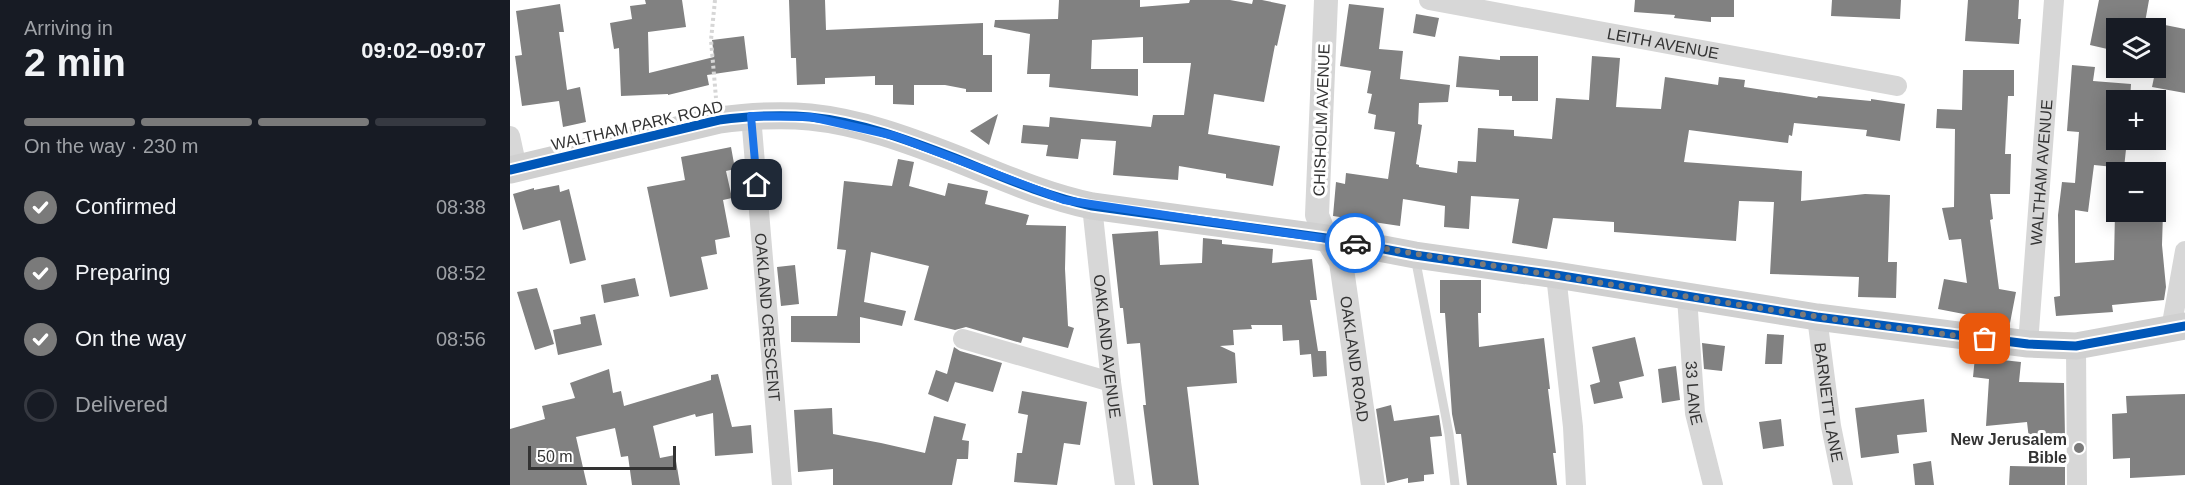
<!DOCTYPE html>
<html lang="en">
<head>
<meta charset="utf-8">
<style>
  body { margin:0; font-family:Arial,sans-serif; background:#20242c; color:#f1f3f6; height:100vh; display:flex; flex-direction:column; font-size:22px; white-space:nowrap }
  * { box-sizing:border-box; margin:0 }
  p { font-size:20px; color:#9ea1a6 }
  .icon { flex:none; width:33px; height:33px; fill:none; stroke:currentColor; stroke-width:2; stroke-linecap:round; stroke-linejoin:round }
  .map { position:relative; flex:1; overflow:hidden }
  .panel { display:flex; flex-direction:column; background:#171b24; width:510px }
  .panel>* { flex:none }
  .buttons { position:absolute; left:1596px; top:18px; display:grid; gap:12px }
  .buttons a { display:grid; place-items:center; width:60px; height:60px; border-radius:0px; background:#171b24; box-shadow:0 3px 15px #0003; font-size:30px }
  .scale { position:absolute; left:18px; bottom:15px; width:148px; box-sizing:border-box; padding-left:6px; border:3px solid #333; border-top:0; font-size:16px; line-height:21px; white-space:nowrap; color:#333; -webkit-text-stroke:4px #fff; paint-order:stroke }
  .pin { position:absolute; display:grid; place-items:center; width:51px; height:51px; color:#fff; margin:-26px; border-radius:12px; box-shadow:0 3px 9px #0006 }
  .courier { position:absolute; display:grid; place-items:center; width:60px; height:60px; margin:-30px; border:4px solid #1a73e8; border-radius:50%; background:#fff; color:#222; box-shadow:0 2px 8px #0007 }
  .headline em { font-style:normal; font-weight:800 }
  .headline div { display:flex; flex-direction:column-reverse }
  .headline { display:flex; align-items:center; justify-content:space-between; height:102px; padding:0 24px }
  h1 { font-size:39px; font-weight:800; line-height:45px }
  .bar { display:grid; grid-template-columns:repeat(4,1fr); gap:9px 6px; align-content:center; height:72px; padding:0 24px }
  .bar i { height:8px; border-radius:4px; background:#363941 }
  .bar .active { background:#7a7a7a }
  .bar p { grid-column:span 4 }
  ol { padding:0 24px; list-style:none }
  li { display:flex; align-items:center; gap:18px; height:66px }
  li p { margin-inline-start:auto }
  li .icon { padding:6px; border-radius:50%; background:#7a7a7a; color:#fff; stroke-width:4 }
  li:last-child { color:#9ea1a6 }
  li i { width:33px; height:33px; border:3px solid #363941; border-radius:50% }
  main { display:flex; flex:1; min-height:0 }
  .map>svg:first-child { display:block }
</style>
</head>
<body>
<main>
<section class="panel">
<div class="headline"><div><h1>2 min</h1><p>Arriving in</p></div><em>09:02–09:07</em></div>
<div class="bar"><i class="active"></i><i class="active"></i><i class="active"></i><i></i><p>On the way · 230 m</p></div>
<ol>
<li><svg class="icon" aria-label="check" viewBox="0 0 24 24"><path d="M5 12l5 5 9-10"/></svg>Confirmed<p>08:38</p></li>
<li><svg class="icon" aria-label="check" viewBox="0 0 24 24"><path d="M5 12l5 5 9-10"/></svg>Preparing<p>08:52</p></li>
<li><svg class="icon" aria-label="check" viewBox="0 0 24 24"><path d="M5 12l5 5 9-10"/></svg>On the way<p>08:56</p></li>
<li><i></i>Delivered</li>
</ol>
</section>
<div class="map">
<svg width="1675" height="485" viewBox="0 0 1675 485">
  <rect width="100%" height="100%" fill="#fff"/>
  <path fill="#818181" d="M135,0H172L176,27L138,32L139,73L204,57L202,40L234,36L238,69L197,75L199,85L158,95V94L111,96L109,48L104,49L100,23L122,19L120,6L136,4Z
    M279,0H315L316,30L473,23V55H482V92H456V89L435,85H404V105L383,104V85H365V76L315,78V84L287,85L286,58H281Z
    M549,0H630V7L679,3L680,0H720L742,4L743,0H752L776,5L767,46L765,45L754,102L704,94L698,134L770,146L763,186L716,178V174L669,166L668,180L603,175L606,141L571,139L568,159L536,156L538,145L511,143L513,125L539,127L540,117L641,127L643,115H674L681,63H633V37L582,40L581,69H628V96L539,87L540,74H517L520,34L484,27L485,20L548,19Z
    M1125,0H1224V17H1201V22L1164,18L1165,15L1124,12Z
    M1322,0H1391L1390,19L1321,16Z
    M1458,0H1509L1508,19H1511L1509,44L1455,41Z
    M1589,0H1639L1634,28H1606V51L1580,45Z
    M50,4L54,32H49L57,90L70,87L76,122L53,127L49,101L12,106L5,56L12,55L6,11Z
    M839,4L874,8L869,49L893,51L890,79L940,85L938,102L909,103L908,124L912,125L906,164L909,165V167L947,173L948,161L966,162L968,128L1004,130V136L1042,139L1046,98L1079,100L1082,56L1110,58L1106,107L1151,109L1155,77L1208,85L1209,77L1235,80L1234,87L1307,98L1308,96L1361,101V99L1395,104L1390,141L1356,136L1357,130L1284,123L1282,136L1279,135L1278,143L1179,130L1174,162L1292,171L1291,201L1355,194L1380,195L1378,262H1387L1386,298L1348,297L1349,277L1260,274L1264,202L1229,201L1226,241L1104,232V222L1043,218L1037,249L1002,243L1009,199L961,196L959,229L934,227L935,206L893,199L890,226L823,216L826,182L835,184L836,173L878,179L885,132L864,129L866,115L858,113L862,94L857,93L861,71L830,66Z
    M906,14L929,18L925,37L903,33Z
    M1655,25L1675,29V93L1642,87Z
    M949,56L990,60V56H1028V101H1002V96H989V90L946,87Z
    M1562,65L1585,67L1583,81L1621,84L1620,100H1606V140H1617L1614,168L1584,165L1578,212L1565,210V263L1604,260L1605,212H1653L1652,245L1656,287L1654,300L1602,305L1603,312L1546,316L1544,297L1550,296L1548,215L1552,182L1565,183L1569,132L1557,131Z
    M1453,70H1504V96H1498L1495,154H1501L1500,194H1480L1483,219L1480,220L1489,289L1506,292L1500,323L1428,309L1434,279L1457,283L1451,239L1439,240L1432,208L1444,207L1445,129L1426,128L1427,109L1452,110Z
    M488,114L479,145L460,131Z
    M221,147L225,169L216,171L222,198L213,200L220,237L205,240L207,254L191,257L198,289L160,297L137,187L175,180L171,157Z
    M388,159L404,162L399,186L435,196L438,183L478,191L475,204L519,215L516,225L556,226L555,269L558,326L564,328L558,348L513,337L511,343L456,327L445,330L404,320L419,266L361,252L354,302L396,311L392,326L350,317V343L281,342V316H327L336,250L327,249L334,181L382,186Z
    M49,185L50,192L59,189L76,260L60,264L50,220L13,230L3,194L24,188V190Z
    M648,231L650,265L692,263L693,238L712,240V244L763,249L762,263L802,259L807,300H800L808,351H816L817,376L803,377L801,354L790,355L789,340L773,341L772,325H741L742,329L723,330L724,345L710,346L725,353L727,383L677,387L689,485H643L633,405H636L630,343L617,344L613,308H610L602,234Z
    M285,265L289,304L271,306L267,267Z
    M125,278L129,296L94,303L91,285Z
    M930,280H971V313H968L969,347L1034,338L1040,389H1038L1046,453H1043L1047,485H957L951,434H946L942,414L935,313H930Z
    M27,288L44,344L25,350L7,292Z
    M85,314L92,345L48,355L43,330L71,324L70,317Z
    M1257,334L1274,335L1272,364H1255Z
    M1125,337L1134,376L1109,382L1113,398L1084,404L1080,385L1090,382L1082,347Z
    M1192,343L1215,346L1212,371L1194,369Z
    M444,347L450,351L492,363L483,392L445,382L438,402L418,394L426,370L437,374Z
    M1465,357L1511,362L1509,382L1554,383L1555,438L1519,439L1517,422L1476,426L1479,379L1463,377Z
    M1166,366L1170,400L1152,403L1148,369Z
    M99,369L103,393L111,391L114,406L201,380V375L208,374L222,427L241,425L243,453L205,456L203,413L186,417L185,414L143,426L150,458L165,455L170,485H122L118,456L111,457L105,428L66,437L77,485H0V429L35,419L32,406L65,398L60,383Z
    M512,391L577,402L570,445L554,443L547,485L504,482L507,453H512L518,415L508,413Z
    M1675,394V475L1620,478V458L1603,459L1602,414L1617,413L1616,396Z
    M1414,399L1417,432L1387,435L1389,453L1351,458L1345,408Z
    M881,405L884,421L929,415L932,436L920,437L924,474L914,475V481L898,483V478L877,483L866,409Z
    M322,408L323,434L371,443L415,453L424,416L456,424L452,440L459,441L458,459H447L442,485H323V469L288,472L284,410Z
    M1271,419L1274,446L1253,449L1249,422Z
    M1421,461L1424,485H1405L1403,464Z
    M1500,466L1555,467V485H1499Z"/>
  <g fill="none" stroke-linecap="round" stroke-linejoin="round">
    <path stroke="#d6d6d6" stroke-width="4" stroke-dasharray="3 3" stroke-linecap="butt" d="M205,0L201,40L206,98"/>
    <path stroke="#d7d7d7" stroke-width="9" d="M905,257L939,434L945,485"/>
    <g stroke="#d7d7d7" stroke-width="20">
      <path id="s1" d="M919,0L1387,86"/>
      <path id="s2" d="M241,116L272,485"/>
      <path d="M0,136L7,168"/>
      <path id="s3" d="M582,206L601,382L615,485"/>
      <path d="M1046,275L1063,427L1066,485"/>
      <path id="s4" d="M1177,297L1185,413L1203,485"/>
      <path id="s5" d="M1307,317L1321,426L1333,485"/>
      <path d="M1661,329L1675,251"/>
      <path d="M453,339L601,382"/>
      <path id="s6" d="M1518,344L1544,0"/>
      <path d="M1566,346L1567,485"/>
    </g>
    <path stroke="#d7d7d7" stroke-width="24" id="s7" d="M816,0L807,215L816,238L831,262L863,485"/>
    <path stroke="#d0d0d0" stroke-width="27" d="M0,170L209,120C240,116 270,114 300,117C350,122 398,140 445,158C490,176 534,196 582,206L816,238L905,255L1046,275L1307,317L1518,344L1566,346L1675,326"/>
    <g stroke="#fff" stroke-width="13">
      <path id="cycleway" d="M0,170L209,120C240,116 270,114 300,117C350,122 398,140 445,158C490,176 534,196 582,206L816,238L905,255L1046,275L1307,317L1518,344L1566,346L1675,326"/>
    </g>
    <use href="#cycleway" stroke="#0057b8" stroke-width="9"/>
  </g>
  <g fill="none" stroke-linecap="round" stroke-linejoin="round">
    <path stroke="#7a7a7a" stroke-width="6" stroke-dasharray="0 10.8" d="M845,243C917,257 989,266 1061,278C1199,300 1337,323 1475,339"/>
    <path stroke="#1a73e8" stroke-width="8" d="M247,185L241,116L301,117L385,136L554,200L845,243"/>
  </g>
  <circle fill="#7a7a7a" stroke="#fff" stroke-width="2" cx="1569" cy="448" r="6"/>
  <g text-anchor="middle" stroke-width="6" stroke-linejoin="round" paint-order="stroke">
    <g font-size="16" fill="#333" stroke="#fff">
      <text dy="6" stroke="none"><textPath href="#s1" startOffset="238">LEITH AVENUE</textPath></text>
      <text transform="translate(811 120) rotate(-88)" y="6">CHISHOLM AVENUE</text>
      <text transform="translate(127 125) rotate(-13)" y="6">WALTHAM PARK ROAD</text>
      <text dy="6" stroke="none"><textPath href="#s6" startOffset="172">WALTHAM AVENUE</textPath></text>
      <text dy="6" stroke="none"><textPath href="#s2" startOffset="202">OAKLAND CRESCENT</textPath></text>
      <text dy="6" stroke="none"><textPath href="#s3" startOffset="141">OAKLAND AVENUE</textPath></text>
      <text dy="6" stroke="none"><textPath href="#s7" startOffset="366">OAKLAND ROAD</textPath></text>
      <text dy="6" stroke="none"><textPath href="#s4" startOffset="96">33 LANE</textPath></text>
      <text dy="6" stroke="none"><textPath href="#s5" startOffset="86">BARNETT LANE</textPath></text>
    </g>
    <g font-size="16" font-weight="bold" fill="#333" stroke="#fff" text-anchor="end">
      <text x="1557" y="445">New Jerusalem<tspan x="1557" dy="18">Bible</tspan></text>
    </g>
  </g>
</svg>
<div class="buttons">
<a><svg class="icon" aria-label="layers" viewBox="0 0 24 24"><path d="M12 4l9 5-9 5-9-5zM3 14l9 5 9-5"/></svg></a>
<a>+</a>
<a>−</a>
</div>
<div class="scale">50 m</div>
<div class="pin" style="left:1475px;top:339px;background:#ea580c"><svg class="icon" aria-label="bag" viewBox="0 0 24 24"><path d="M5 8h14l-1 12H6zM9 8a3 3 0 0 1 6 0"/></svg></div>
<div class="pin" style="left:247px;top:185px;background:#1f2937"><svg class="icon" aria-label="home" viewBox="0 0 24 24"><path d="M3 11l9-7 9 7M6 9v11h12V9"/></svg></div>
<div class="courier" style="left:845px;top:243px"><svg class="icon" aria-label="car" viewBox="0 0 24 24"><path d="M5 17H2v-5l4-1 3-4h7l3 4 3 1v5h-3M9 17h6M6 11h13"/><circle cx="7" cy="17" r="2"/><circle cx="17" cy="17" r="2"/></svg></div>
</div>
</main>
</body>
</html>
